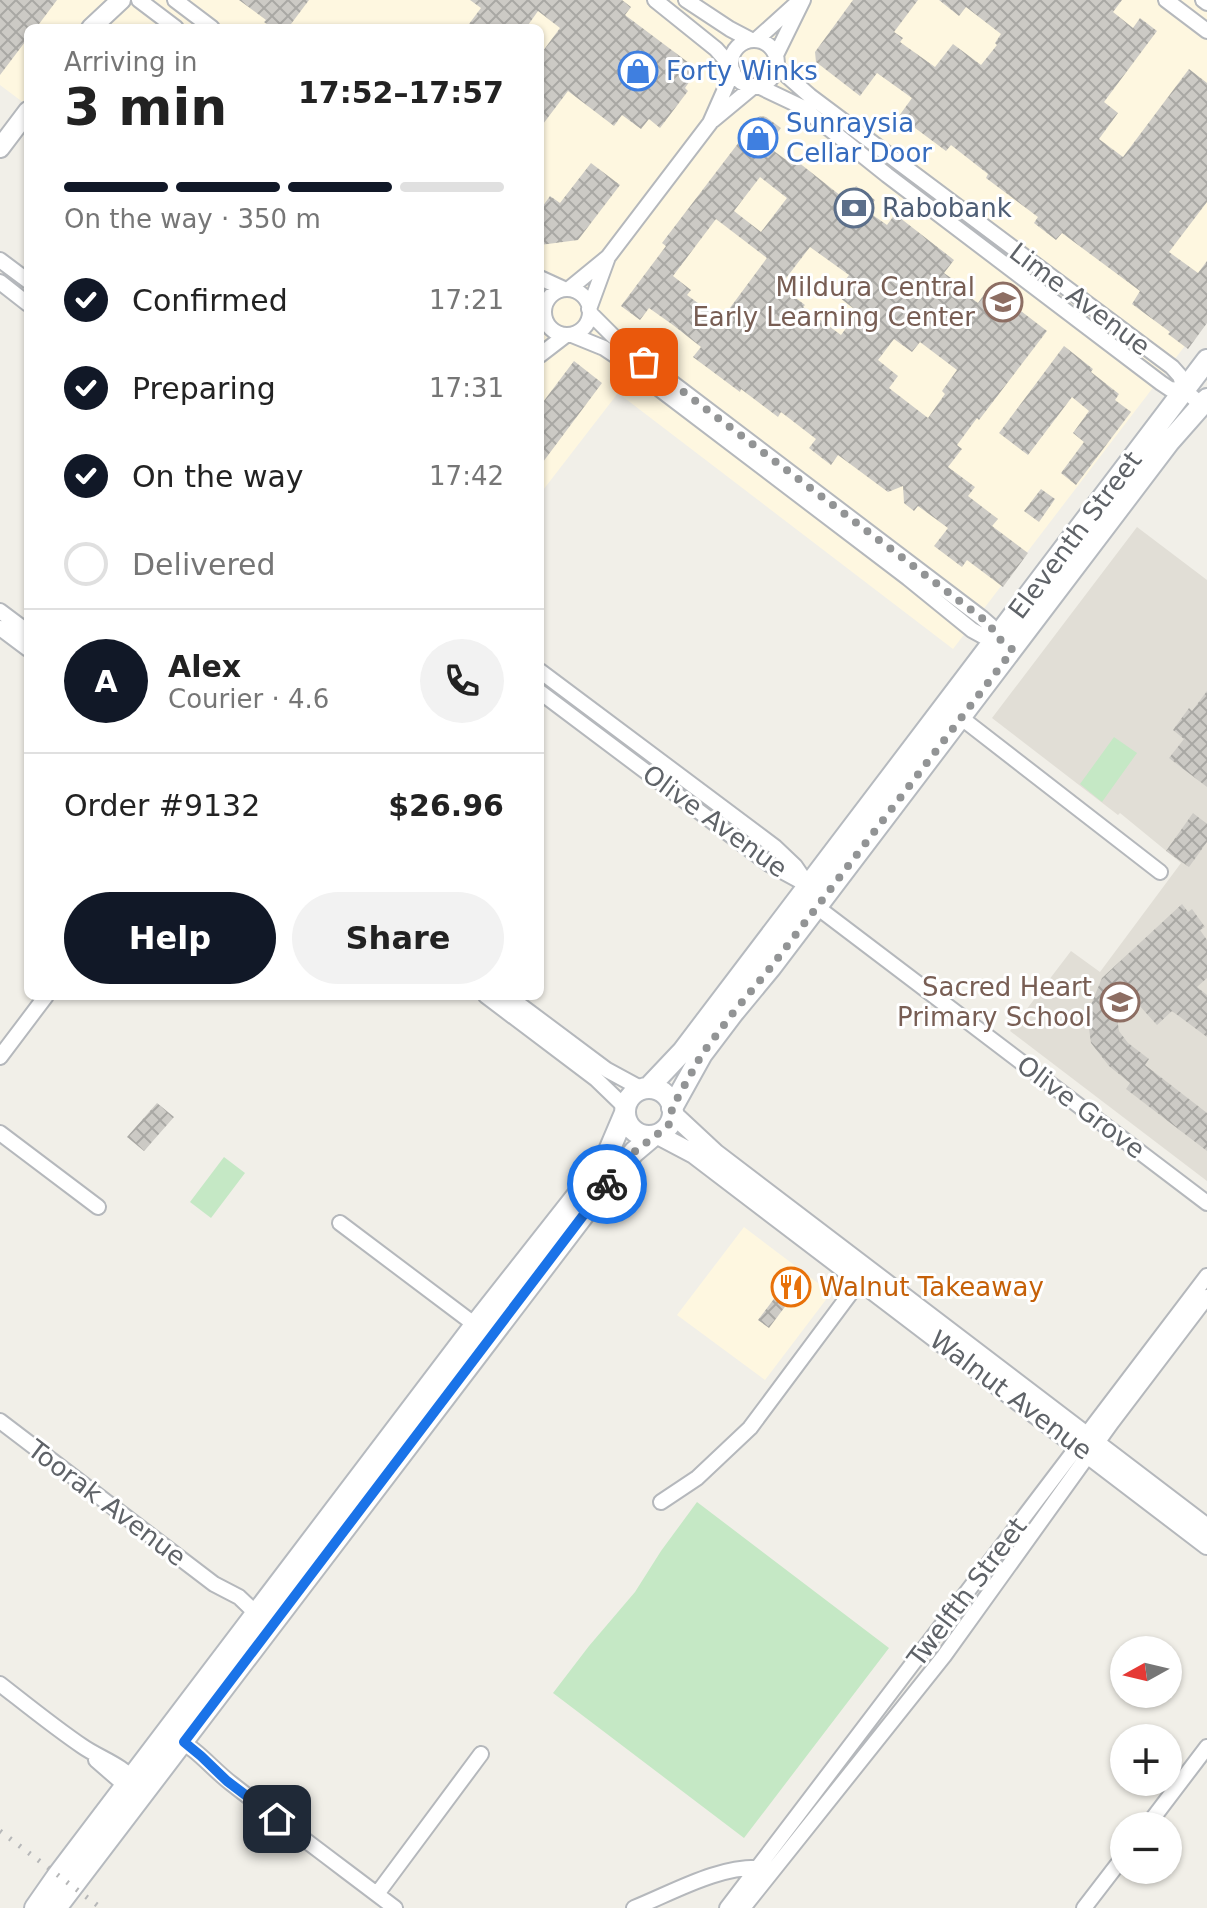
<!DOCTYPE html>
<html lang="en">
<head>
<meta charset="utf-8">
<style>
  body { margin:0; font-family:"DejaVu Sans",sans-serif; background:#f2f2f2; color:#222; height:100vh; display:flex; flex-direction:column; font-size:30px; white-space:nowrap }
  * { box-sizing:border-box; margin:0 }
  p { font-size:26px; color:#767676 }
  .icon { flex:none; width:44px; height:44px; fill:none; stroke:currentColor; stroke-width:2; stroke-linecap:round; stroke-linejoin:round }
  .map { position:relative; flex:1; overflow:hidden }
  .side { position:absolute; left:24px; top:24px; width:520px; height:976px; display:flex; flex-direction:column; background:#fff; border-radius:12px; box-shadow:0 2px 6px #0004 }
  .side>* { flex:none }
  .needle { width:52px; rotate:262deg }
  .buttons { position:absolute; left:1110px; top:1636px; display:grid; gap:16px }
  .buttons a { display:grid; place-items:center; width:72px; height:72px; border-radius:50%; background:#fff; box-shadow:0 2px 6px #0004; font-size:40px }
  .pin { position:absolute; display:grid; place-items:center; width:68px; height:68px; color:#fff; margin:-34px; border-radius:16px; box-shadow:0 4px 12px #0006 }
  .courier { position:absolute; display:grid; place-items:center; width:80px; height:80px; margin:-40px; border:6px solid #1a73e8; border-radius:50%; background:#fff; color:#222; box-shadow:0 2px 10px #0007 }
  .overview em { font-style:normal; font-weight:800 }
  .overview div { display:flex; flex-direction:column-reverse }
  .overview { display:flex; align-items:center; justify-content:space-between; height:136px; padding:0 40px }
  h1 { font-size:52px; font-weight:800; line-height:60px }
  .bar { display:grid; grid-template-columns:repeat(4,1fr); gap:12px 8px; align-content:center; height:96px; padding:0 40px }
  .bar i { height:10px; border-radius:6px; background:#e0e0e0 }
  .bar .active { background:#111827 }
  .bar p { grid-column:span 4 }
  .line { display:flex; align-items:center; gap:20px; padding:0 40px; border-top:2px solid #e0e0e0 }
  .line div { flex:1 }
  .round { display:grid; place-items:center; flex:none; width:84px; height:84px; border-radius:42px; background:#f2f2f2 }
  ol { padding:0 40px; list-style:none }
  li { display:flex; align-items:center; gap:24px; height:88px }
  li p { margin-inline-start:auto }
  li .icon { padding:8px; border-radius:50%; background:#111827; color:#fff; stroke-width:4 }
  li:last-child { color:#767676 }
  li i { width:44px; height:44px; border:4px solid #e0e0e0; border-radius:50% }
  .cta { display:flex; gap:16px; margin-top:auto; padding:16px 40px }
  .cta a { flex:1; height:92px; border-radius:48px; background:#111827; color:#fff; font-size:32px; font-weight:800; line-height:92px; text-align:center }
  .cta a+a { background:#f2f2f2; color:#222 }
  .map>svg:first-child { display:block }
</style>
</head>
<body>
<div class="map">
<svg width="1207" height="1908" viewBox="0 0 1207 1908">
  <defs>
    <pattern id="building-cross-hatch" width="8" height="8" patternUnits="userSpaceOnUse" patternTransform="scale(2)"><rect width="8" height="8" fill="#cccac5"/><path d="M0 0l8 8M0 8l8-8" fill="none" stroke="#a9a8a4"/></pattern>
  </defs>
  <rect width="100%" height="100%" fill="#f1efe8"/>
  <path fill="#fef7e0" d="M0,0H1207V317L953,649L618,393L540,494V28H28V106L0,85Z
    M744,1227L831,1293L765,1380L677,1315Z"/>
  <path fill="#e1ded6" d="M1137,527L1207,580V1181L1010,1031L1071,951L1100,972L1181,863L1120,813L1118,815L992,718Z"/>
  <path fill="#c5e8c5" d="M1114,737L1137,753L1102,802L1080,784Z
    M224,1157L245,1173L211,1218L190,1202Z
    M697,1502L889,1648L744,1838L553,1693L589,1646L635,1592L661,1551Z"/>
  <path fill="url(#building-cross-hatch)" fill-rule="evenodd" d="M0,0H57L36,28H28V38L0,75Z
    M239,0H309L288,28H272L264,22L266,20Z
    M470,0H622L631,7L625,15L693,66L694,75L685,88L688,91L660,128L649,119L641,129L622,115L614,126L568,91L540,128V55L560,28L538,11L526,28H466L481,8Z
    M853,0H918L894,32L903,38L900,42L935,67L953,44L981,65L997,45L995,43L1001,34L966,7L959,16L939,0H1122L1113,12L1133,28L1140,18L1157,31L1104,102L1118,113L1099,139L1123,157L1189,69L1207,83V202L1169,252L1198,273L1207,261V323L1188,349L1168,334L1170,332L1132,304L1140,291L1062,233L1056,240L1034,223L1038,217L986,178L988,174L951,145L946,151L899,116L912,98L877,73L860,96L816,62L815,52Z
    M760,116L766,117L781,128L767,146L789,162L793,158L846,200L856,186L875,200L867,211L887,225L895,214L954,260L944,273L958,283L955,286L978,303L988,289L1007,304L1009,302L1047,331L979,420L977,418L957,445L962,449L948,467L975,487L968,496L998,519L992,526L1028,553L1003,587L967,560L962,567L934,546L948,528L918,506L914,511L904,503L903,486L888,492L838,455L831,465L809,448L816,439L781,412L778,417L741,389L740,392L693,357L701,347L673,325L649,308L640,320L621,306L666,246L662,243L749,129L746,126ZM760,177L787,198L761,232L734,211ZM716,219L767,258L721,320L687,295L691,290L673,276ZM810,247L849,275L835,294L858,312L841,335L803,307L805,305L780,286ZM894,339L912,352L920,342L957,370L942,391L945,394L928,418L889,388L898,376L878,360Z
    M591,163L620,185L578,240L540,245V210L550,196L560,203Z
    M1064,346L1093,369L1091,372L1119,394L1115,400L1131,412L1076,485L1061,473L1084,442L1073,433L1089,411L1072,397L1028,455L999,433Z
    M574,361L602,383L540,466V406Z
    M1041,489L1055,499L1039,522L1024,511Z
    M1207,691V787L1169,758L1184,739L1173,730L1189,708L1192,711Z
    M1193,813L1207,824V842L1189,867L1166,851Z
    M1182,904L1188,912L1192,909L1205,927L1200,930L1207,940V978L1197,987L1207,995V1037L1172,1011L1157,1025L1127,992L1117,1018L1119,1031L1128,1043L1149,1059L1145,1065L1207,1113V1151L1126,1089L1130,1083L1109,1066L1091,1043L1087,1014L1102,978Z
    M157,1103L174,1117L144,1151L127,1137Z
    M791,1276L802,1284L769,1328L758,1320Z"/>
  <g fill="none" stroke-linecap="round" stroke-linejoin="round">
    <g stroke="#b5b8bc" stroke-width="18">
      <path id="minor" d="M139,0L176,28
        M175,0L212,28
        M655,0L716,49L731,66
        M686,0L730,29L751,40
        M1166,0L1207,31
        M1203,0L1207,3
        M756,40L797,3
        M731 63a23 23 0 1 1 46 0a23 23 0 1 1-46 0Z
        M776,55L803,0
        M777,67L810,96L1172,367L1180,376L1185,391
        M758,86L802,107L887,175L1161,383L1170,389L1185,391L1202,405
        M713,120L754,86
        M0,260L28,281
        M540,278L564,289
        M0,282L28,304
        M569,289L608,257L710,123L733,71
        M544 312a23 23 0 1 1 46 0a23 23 0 1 1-46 0Z
        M589,309L608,257
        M590,313L621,344L982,618L990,625L997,637
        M572,335L604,348L616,356L908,578L972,630L983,636L997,637
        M540,355L566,335
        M0,611L28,632
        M0,628L28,649
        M540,671L775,847L795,866L808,885
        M540,692L769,864L804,883
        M955,713L1160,872
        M809,901L1207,1203
        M486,996L596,1079L625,1107
        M508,996L607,1070L642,1089
        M0,1057L46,996
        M0,1133L98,1207
        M340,1223L482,1330
        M0,1421L214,1584L239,1597L261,1618
        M661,1502L697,1478L750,1428L864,1275
        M0,1684C27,1705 54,1727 82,1746C99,1758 123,1765 135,1782
        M174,1738C197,1748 212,1769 232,1784C286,1826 341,1867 395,1908
        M96,1760L126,1786L133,1789
        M1147,1826L1207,1747
        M377,1894L481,1754
        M634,1908C674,1892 719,1865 763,1868
        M727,1908L1207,1276
        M743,1908L944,1656L1112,1422L1207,1297
        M1084,1908L1124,1856"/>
    </g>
    <g stroke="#b5b8bc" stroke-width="22">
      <path id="tertiary" d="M91,28L121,0
        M0,148L28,111
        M673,1114L716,1154L1207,1528
        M658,1135L694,1154L1207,1545"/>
    </g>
    <g stroke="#b6babf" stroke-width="24">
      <path id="secondary" d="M648,1088L683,1051L1207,360
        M625 1112a24 24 0 1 1 48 0a24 24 0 1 1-48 0Z
        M672,1108L702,1054L733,1013L771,967L1169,442L1207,399
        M35,1908L58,1875L475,1325L605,1160L625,1113
        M56,1908L598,1196L634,1152L653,1136"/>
    </g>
    <use href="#minor" stroke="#fff" stroke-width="14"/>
    <use href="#tertiary" stroke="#fff" stroke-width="18"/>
    <use href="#secondary" stroke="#fff" stroke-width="20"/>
    <path stroke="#b6b7b8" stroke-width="5" stroke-dasharray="2 10" stroke-linecap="butt" d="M0,1831L101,1908"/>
  </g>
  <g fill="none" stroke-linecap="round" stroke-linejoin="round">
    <path stroke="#929495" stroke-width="8" stroke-dasharray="0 14.4" d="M607,1184L634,1152L668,1126L671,1120L672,1108L702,1054L733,1013L771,967L1013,650L997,637L990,625L982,618L644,362"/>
    <path stroke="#1a73e8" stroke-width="10" d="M277,1819L227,1781L201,1756L184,1742L607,1184"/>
  </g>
  <defs>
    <g id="shop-ring" transform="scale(2)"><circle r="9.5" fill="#fff" stroke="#3f7fe0" stroke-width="1.5"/><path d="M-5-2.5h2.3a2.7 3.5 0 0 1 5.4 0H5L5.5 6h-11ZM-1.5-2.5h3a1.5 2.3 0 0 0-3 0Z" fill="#3f7fe0"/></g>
    <g id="bank-ring" transform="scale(2)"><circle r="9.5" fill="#fff" stroke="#5c6f8a" stroke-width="1.5"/><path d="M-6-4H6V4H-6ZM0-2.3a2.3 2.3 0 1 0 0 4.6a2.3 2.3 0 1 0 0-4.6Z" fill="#5c6f8a"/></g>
    <g id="school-ring" transform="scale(2)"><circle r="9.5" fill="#fff" stroke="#8d6e63" stroke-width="1.5"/><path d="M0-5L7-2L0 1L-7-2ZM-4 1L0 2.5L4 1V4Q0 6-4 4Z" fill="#8d6e63"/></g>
    <g id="restaurant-ring" transform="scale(2)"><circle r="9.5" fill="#fff" stroke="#e8710a" stroke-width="1.5"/><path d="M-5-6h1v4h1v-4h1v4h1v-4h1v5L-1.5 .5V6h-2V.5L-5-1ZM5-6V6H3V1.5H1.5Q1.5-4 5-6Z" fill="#e8710a"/></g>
  </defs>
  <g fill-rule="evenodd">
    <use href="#shop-ring" x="638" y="71"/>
    <use href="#shop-ring" x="758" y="138"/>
    <use href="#bank-ring" x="854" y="208"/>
    <use href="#school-ring" x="1003" y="302"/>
    <use href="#school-ring" x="1120" y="1002"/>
    <use href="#restaurant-ring" x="791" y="1287"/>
  </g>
  <g text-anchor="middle" stroke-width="6" stroke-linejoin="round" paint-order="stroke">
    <g font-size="26" fill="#366cbe" stroke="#fff" text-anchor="start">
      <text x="666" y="80">Forty Winks</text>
      <text x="786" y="132">Sunraysia<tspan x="786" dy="30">Cellar Door</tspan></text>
    </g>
    <g font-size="26" fill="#4e5e75" stroke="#fff" text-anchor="start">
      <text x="882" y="217">Rabobank</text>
    </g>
    <g font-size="26" fill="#785e54" stroke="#fff" text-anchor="end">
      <text x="975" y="296">Mildura Central<tspan x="975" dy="30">Early Learning Center</tspan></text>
      <text x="1092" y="996">Sacred Heart<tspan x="1092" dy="30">Primary School</tspan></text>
    </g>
    <g font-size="26" fill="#5f6368" stroke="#fff">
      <text transform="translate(1080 299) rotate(37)" y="9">Lime Avenue</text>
      <text transform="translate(1075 535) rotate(-53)" y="9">Eleventh Street</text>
      <text transform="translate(715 821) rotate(36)" y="9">Olive Avenue</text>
      <text transform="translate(1081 1107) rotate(37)" y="9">Olive Grove</text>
      <text transform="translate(1011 1395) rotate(37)" y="9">Walnut Avenue</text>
      <text transform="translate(107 1503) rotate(37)" y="9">Toorak Avenue</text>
      <text transform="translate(967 1592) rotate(-53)" y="9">Twelfth Street</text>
    </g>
    <g font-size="26" fill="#c56008" stroke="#fff" text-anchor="start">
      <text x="819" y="1296">Walnut Takeaway</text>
    </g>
  </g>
</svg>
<div class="buttons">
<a><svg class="needle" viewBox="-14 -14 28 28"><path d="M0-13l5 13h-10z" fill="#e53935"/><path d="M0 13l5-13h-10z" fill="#767676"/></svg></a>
<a>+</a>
<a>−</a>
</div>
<div class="pin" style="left:644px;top:362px;background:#ea580c"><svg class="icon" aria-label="bag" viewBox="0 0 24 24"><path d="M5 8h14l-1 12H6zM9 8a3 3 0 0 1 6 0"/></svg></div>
<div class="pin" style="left:277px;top:1819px;background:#1f2937"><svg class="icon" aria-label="home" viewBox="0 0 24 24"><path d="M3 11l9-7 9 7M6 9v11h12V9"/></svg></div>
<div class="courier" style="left:607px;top:1184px"><svg class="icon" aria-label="bike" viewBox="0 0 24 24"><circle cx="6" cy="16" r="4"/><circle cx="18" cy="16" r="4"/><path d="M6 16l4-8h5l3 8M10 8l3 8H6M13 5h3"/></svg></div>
<section class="side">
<div class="overview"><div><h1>3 min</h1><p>Arriving in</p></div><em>17:52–17:57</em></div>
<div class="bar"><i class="active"></i><i class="active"></i><i class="active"></i><i></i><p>On the way · 350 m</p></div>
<ol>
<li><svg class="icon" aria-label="check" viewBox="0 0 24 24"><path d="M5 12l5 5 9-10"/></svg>Confirmed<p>17:21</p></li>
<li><svg class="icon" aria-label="check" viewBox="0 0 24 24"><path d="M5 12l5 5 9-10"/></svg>Preparing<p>17:31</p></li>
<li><svg class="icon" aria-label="check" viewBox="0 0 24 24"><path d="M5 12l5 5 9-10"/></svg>On the way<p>17:42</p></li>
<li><i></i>Delivered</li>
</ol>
<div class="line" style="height:144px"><b class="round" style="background:#111827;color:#fff">A</b><div><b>Alex</b><p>Courier · 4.6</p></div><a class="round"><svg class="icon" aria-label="phone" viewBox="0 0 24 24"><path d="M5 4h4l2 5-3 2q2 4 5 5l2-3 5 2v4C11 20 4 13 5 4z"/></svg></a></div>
<div class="line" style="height:104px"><div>Order #9132</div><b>$26.96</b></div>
<div class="cta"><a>Help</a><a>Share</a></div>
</section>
</div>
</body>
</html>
